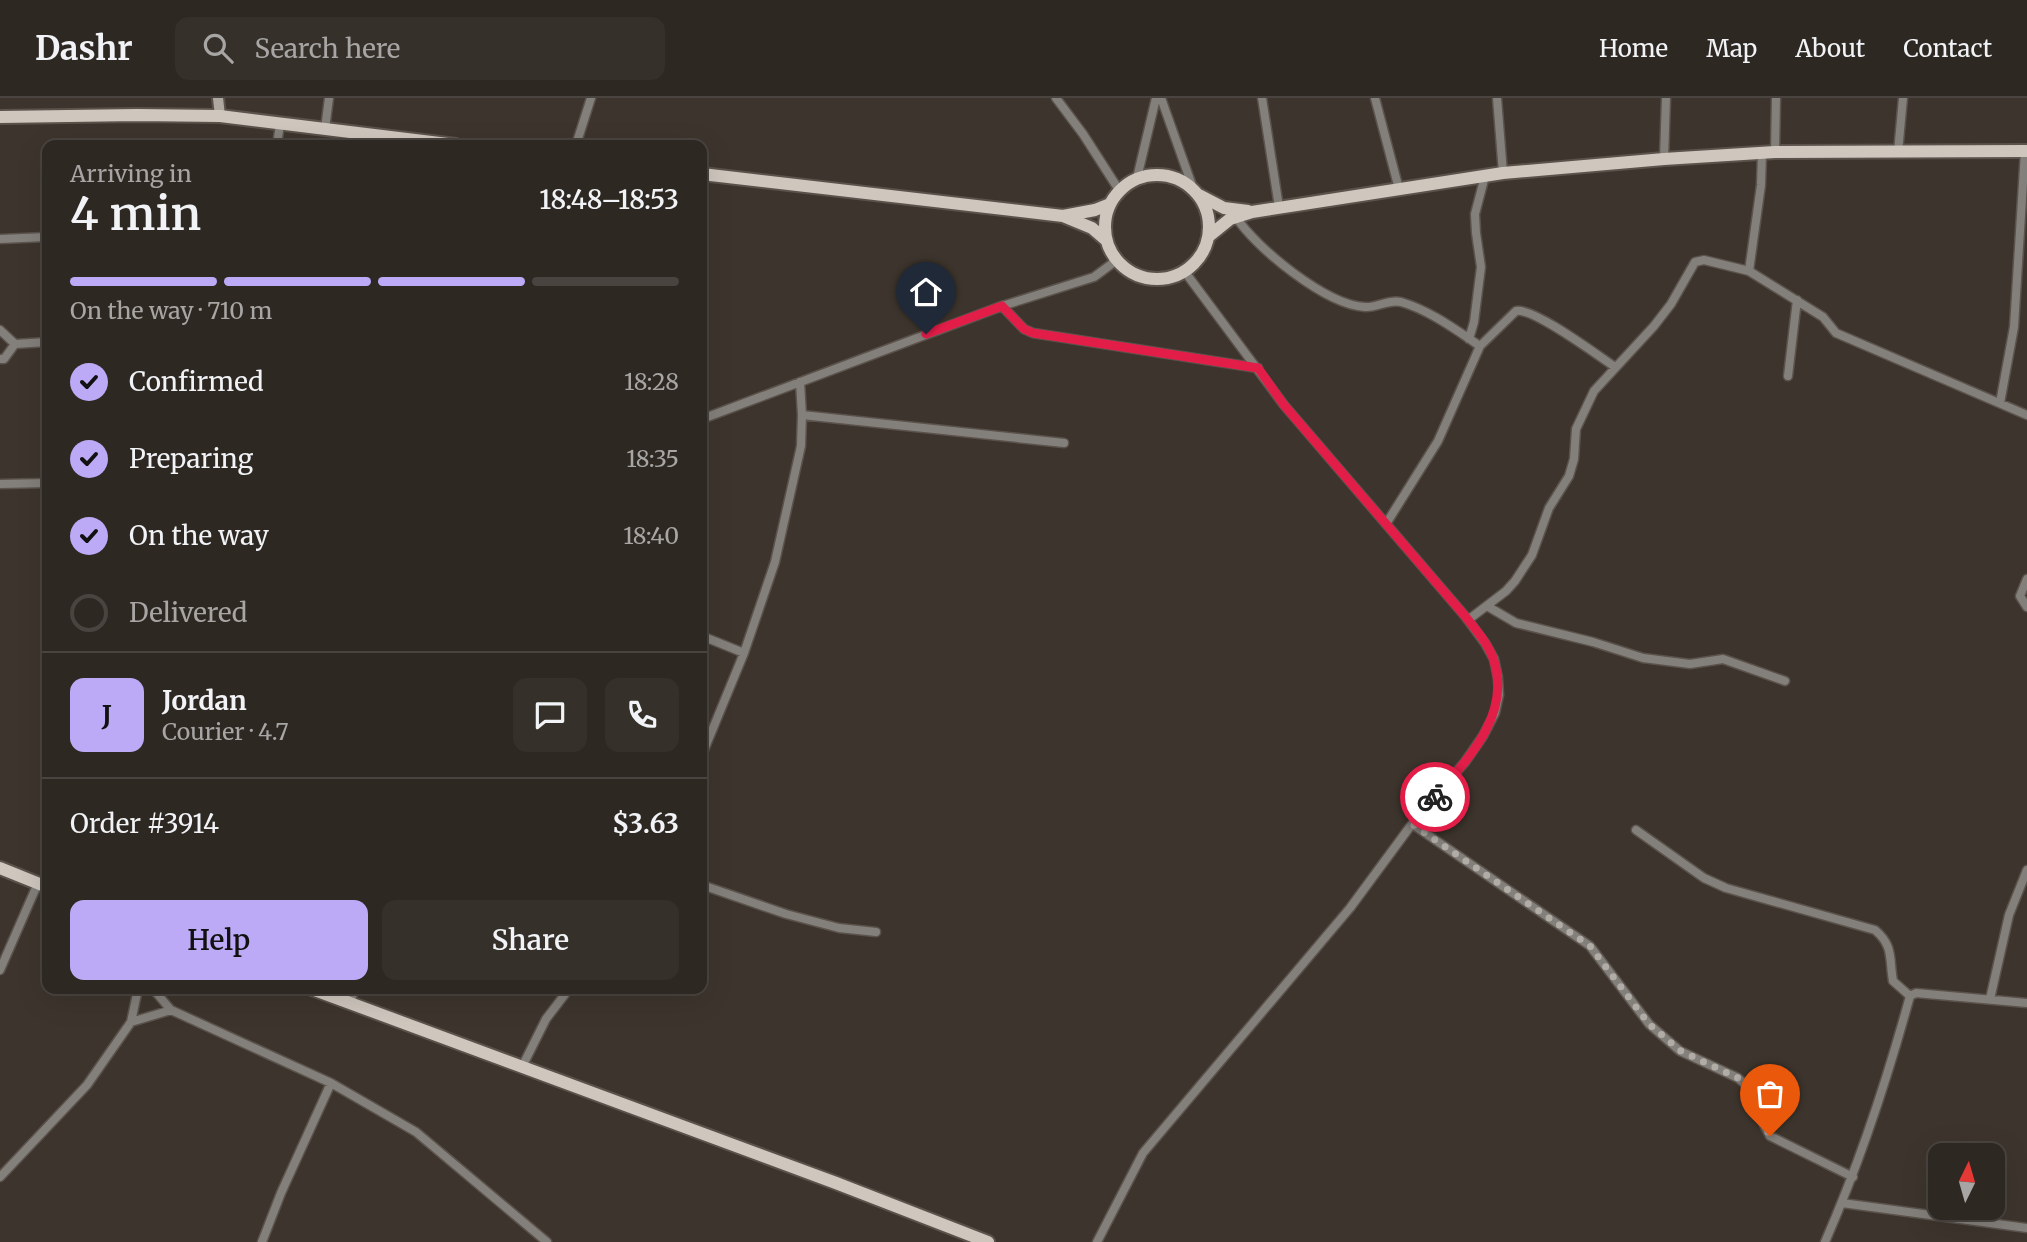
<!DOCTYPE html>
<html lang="en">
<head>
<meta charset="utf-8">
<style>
  body { margin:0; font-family:Merriweather,serif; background:#36302a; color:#f1f3f6; height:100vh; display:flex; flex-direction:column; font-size:26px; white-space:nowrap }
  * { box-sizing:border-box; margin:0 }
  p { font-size:23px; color:#a7a6a5 }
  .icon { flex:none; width:38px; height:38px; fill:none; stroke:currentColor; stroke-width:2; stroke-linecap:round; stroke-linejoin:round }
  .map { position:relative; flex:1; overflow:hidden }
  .panel { position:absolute; left:42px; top:42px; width:665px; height:854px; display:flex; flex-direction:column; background:#2e2822; border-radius:14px; box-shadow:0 7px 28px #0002,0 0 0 2px #494440 }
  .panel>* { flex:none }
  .needle { width:46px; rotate:5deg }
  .controls { position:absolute; left:1928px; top:1045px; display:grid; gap:14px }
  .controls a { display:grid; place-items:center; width:77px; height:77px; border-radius:14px; background:#2e2822; box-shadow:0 7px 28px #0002,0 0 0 2px #494440; font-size:35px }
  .pin { position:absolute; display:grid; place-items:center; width:60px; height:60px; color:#fff; margin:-72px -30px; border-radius:50% 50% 50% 0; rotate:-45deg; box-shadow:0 0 7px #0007 }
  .pin .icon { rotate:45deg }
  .courier { position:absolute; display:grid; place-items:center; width:70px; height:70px; margin:-35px; border:5px solid #e11d48; border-radius:50%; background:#fff; color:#222; box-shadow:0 2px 9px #0007 }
  .summary em { font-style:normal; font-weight:600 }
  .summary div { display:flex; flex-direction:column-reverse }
  .summary { display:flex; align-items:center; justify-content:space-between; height:119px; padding:0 28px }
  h1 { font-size:46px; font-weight:600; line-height:52px }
  .bar { display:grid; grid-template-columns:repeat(4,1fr); gap:10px 7px; align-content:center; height:84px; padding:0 28px }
  .bar i { height:9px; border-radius:5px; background:#494440 }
  .bar .selected { background:#bcaaf6 }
  .bar p { grid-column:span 4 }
  .line { display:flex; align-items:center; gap:18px; padding:0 28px; border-top:2px solid #494440 }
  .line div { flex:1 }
  .round { display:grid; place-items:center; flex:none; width:74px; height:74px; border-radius:14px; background:#36302a }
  ol { padding:0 28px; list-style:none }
  li { display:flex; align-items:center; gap:21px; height:77px }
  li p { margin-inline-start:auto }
  li .icon { padding:7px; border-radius:50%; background:#bcaaf6; color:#111; stroke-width:4 }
  li:last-child { color:#a7a6a5 }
  li i { width:38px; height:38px; border:4px solid #494440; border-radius:50% }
  .button { display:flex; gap:14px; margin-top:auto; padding:14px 28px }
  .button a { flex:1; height:80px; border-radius:14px; background:#bcaaf6; color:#111; font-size:28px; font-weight:600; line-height:80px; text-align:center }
  .button a+a { background:#36302a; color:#f1f3f6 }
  header { display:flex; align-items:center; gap:42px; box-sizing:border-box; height:98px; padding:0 35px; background:#2e2822; border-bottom:2px solid #494440 }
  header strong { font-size:33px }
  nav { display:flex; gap:38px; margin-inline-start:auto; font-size:24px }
  .search { width:490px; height:63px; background:#36302a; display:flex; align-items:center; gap:18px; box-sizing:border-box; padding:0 24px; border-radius:14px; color:#a7a6a5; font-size:26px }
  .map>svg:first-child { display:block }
</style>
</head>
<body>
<header>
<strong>Dashr</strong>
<div class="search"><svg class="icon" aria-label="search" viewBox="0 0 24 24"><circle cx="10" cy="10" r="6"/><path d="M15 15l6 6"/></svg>Search here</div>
<nav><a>Home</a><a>Map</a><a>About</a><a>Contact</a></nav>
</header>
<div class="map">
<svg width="2027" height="1144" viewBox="0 0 2027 1144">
  <rect width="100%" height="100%" fill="#3d352d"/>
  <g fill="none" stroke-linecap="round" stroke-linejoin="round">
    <g stroke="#5a524b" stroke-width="11">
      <path id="street" d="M1056,0L1083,36L1119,92
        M1161,0L1193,90
        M1262,0L1279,109
        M1375,0L1399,91
        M1497,0L1503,75
        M325,31L329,0
        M277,47L280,26
        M576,47L591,0
        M1775,54L1776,0
        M1898,54L1903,0
        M1762,56L1761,87L1749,173L1823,219L1836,235L2027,317
        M1664,61L1666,0
        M1137,80L1156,0
        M1236,119C1256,150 1326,207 1365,209C1377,210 1388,201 1401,204C1429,212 1456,232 1480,248L1516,213C1533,209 1597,257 1615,269
        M0,141L47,139
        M1002,208L1024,231L1033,235L1258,270
        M0,232L15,246L47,244
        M1469,241L1474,224L1481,169L1476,135L1475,116L1485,78
        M0,261H4L15,246
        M1788,278L1797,202
        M2000,305L2014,229L2025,53
        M802,317L1064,345
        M702,321L1002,208L1094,179L1117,162
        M0,386L47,385
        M1386,426L1438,343L1480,248
        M2027,481L2020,498L2027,509
        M1487,508L1516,525L1593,544L1643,560L1690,566L1723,561L1785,583
        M1468,522L1506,493L1515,483L1532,457L1549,410L1569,378L1574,361L1576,331L1594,293L1654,228L1671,206L1695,164L1704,162L1749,173
        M702,538L744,555
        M702,657L744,555L775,464L801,348L802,317L800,284
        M1412,726L1590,848L1649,926L1680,953L1738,980L1747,988L1765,1029L1770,1038L1853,1079
        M1636,732L1704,780L1726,790L1875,832C1894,848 1889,861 1893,883L1910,898
        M702,787L786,816L839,830L876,834
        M0,872L38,785
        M153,891L171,912L331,985L416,1034L547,1144
        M1990,901L2009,817L2027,772
        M350,904L355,891
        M131,924L171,912
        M522,969L546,921L569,891
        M0,1079L87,987L131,924L138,891
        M1842,1105L2027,1130
        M262,1144L281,1095L331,985
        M1097,1144L1143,1055L1350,810L1412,726L1465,664L1483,638L1495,615L1499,597L1498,580L1494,561L1485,545L1465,518L1284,307L1185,174
        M1825,1144C1860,1064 1887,982 1910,898L1916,895L2027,905"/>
    </g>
    <g stroke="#5a524b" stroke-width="14">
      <path id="secondary" d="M218,0L220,18"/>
    </g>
    <g stroke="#5a524b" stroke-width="16">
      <path id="primary" d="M0,19L137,17L220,18L456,47
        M702,76L1063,118L1095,112L1110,106
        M1105 129a52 52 0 1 1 104 0a52 52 0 1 1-104 0Z
        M1199,97L1224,110L1248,113
        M1063,118L1092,130L1106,142
        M1209,138L1230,121L1252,114L1503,75L1664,61L1775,54L2027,53
        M0,770L47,789
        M312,891L836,1085L988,1144"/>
    </g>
    <use href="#street" stroke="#837f7b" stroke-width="8"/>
    <use href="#secondary" stroke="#aea8a1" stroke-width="10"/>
    <use href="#primary" stroke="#cfc7be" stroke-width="12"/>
  </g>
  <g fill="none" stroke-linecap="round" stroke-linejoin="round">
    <path stroke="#b1aca5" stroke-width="7" stroke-dasharray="0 12.6" d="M1435,699L1412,726L1590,848L1649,926L1681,953L1738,980L1747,988L1765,1029L1770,1038"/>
    <path stroke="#e11d48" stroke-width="9" d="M926,236L1002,208L1024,231L1033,235L1258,270L1284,307L1465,518C1475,531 1489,546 1494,563C1511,617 1468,661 1435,699"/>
  </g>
</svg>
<div class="controls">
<a><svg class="needle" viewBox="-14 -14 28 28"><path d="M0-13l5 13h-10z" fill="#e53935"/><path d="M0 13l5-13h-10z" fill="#a7a6a5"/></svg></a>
</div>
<div class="pin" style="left:1770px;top:1038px;background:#ea580c"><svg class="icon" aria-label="bag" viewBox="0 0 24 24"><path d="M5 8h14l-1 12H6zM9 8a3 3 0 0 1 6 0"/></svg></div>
<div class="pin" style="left:926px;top:236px;background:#1f2937"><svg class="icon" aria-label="home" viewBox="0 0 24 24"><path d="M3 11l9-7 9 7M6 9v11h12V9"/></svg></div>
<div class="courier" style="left:1435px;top:699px"><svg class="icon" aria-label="bike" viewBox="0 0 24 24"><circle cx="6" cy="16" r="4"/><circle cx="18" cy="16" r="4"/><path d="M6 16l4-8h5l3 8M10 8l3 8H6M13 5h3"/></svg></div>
<section class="panel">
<div class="summary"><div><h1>4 min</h1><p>Arriving in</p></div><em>18:48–18:53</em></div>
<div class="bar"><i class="selected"></i><i class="selected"></i><i class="selected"></i><i></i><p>On the way · 710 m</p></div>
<ol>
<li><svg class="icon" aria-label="check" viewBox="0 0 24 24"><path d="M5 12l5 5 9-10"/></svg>Confirmed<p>18:28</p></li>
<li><svg class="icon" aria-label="check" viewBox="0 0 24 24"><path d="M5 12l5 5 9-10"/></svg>Preparing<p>18:35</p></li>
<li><svg class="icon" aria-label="check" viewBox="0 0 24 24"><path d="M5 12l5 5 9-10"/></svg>On the way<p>18:40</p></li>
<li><i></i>Delivered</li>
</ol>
<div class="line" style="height:126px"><b class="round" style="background:#bcaaf6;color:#111">J</b><div><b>Jordan</b><p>Courier · 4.7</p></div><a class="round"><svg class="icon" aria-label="chat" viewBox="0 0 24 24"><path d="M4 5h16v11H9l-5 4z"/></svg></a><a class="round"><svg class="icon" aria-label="phone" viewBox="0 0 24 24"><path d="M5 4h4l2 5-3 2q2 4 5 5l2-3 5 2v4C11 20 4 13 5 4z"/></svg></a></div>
<div class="line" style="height:91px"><div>Order #3914</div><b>$3.63</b></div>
<div class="button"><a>Help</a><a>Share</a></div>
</section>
</div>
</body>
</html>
